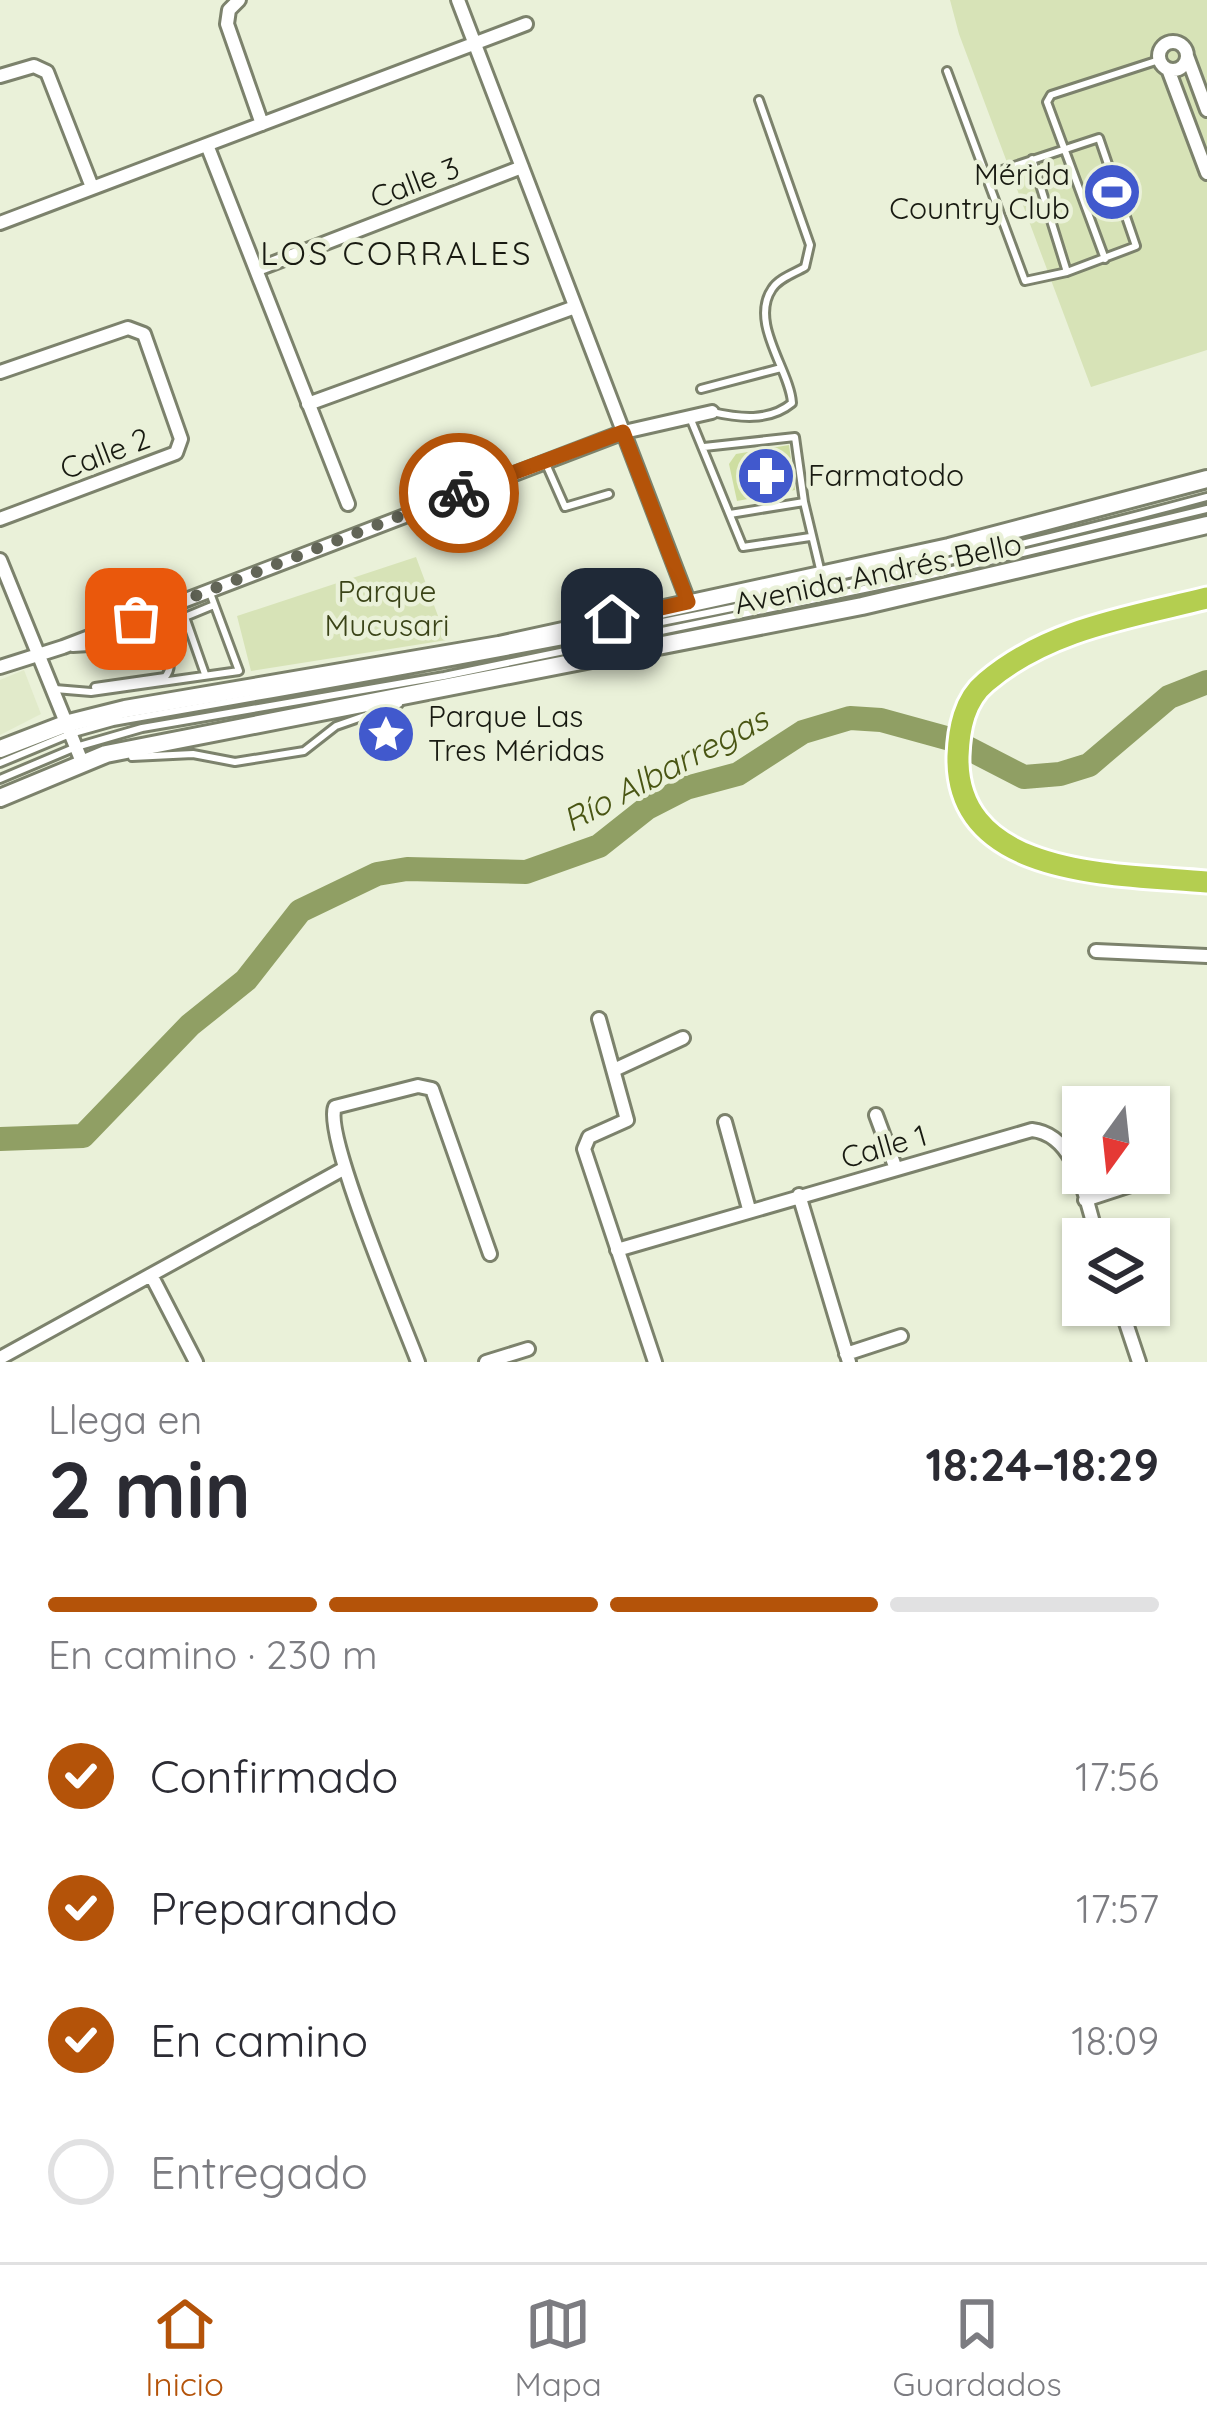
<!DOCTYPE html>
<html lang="es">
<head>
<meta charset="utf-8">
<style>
  body { margin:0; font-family:Quicksand,sans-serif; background:#f7f7f7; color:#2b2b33; height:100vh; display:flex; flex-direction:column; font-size:45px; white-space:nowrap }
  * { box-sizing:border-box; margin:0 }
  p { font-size:39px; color:#7c7c81 }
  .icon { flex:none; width:66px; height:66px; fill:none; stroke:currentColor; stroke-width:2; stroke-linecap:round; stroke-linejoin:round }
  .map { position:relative; height:1362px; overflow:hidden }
  .sheet { display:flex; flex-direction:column; background:#fff; flex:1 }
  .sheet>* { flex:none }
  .needle { width:78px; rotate:195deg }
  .buttons { position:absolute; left:1062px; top:1086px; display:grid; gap:24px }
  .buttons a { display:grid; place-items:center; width:108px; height:108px; border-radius:0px; background:#fff; box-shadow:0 3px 9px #0004; font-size:60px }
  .pin { position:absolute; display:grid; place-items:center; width:102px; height:102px; color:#fff; margin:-51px; border-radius:24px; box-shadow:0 6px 18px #0006 }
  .courier { position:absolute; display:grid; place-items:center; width:120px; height:120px; margin:-60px; border:9px solid #b45309; border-radius:50%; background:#fff; color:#222; box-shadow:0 3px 15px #0007 }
  .headline em { font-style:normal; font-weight:800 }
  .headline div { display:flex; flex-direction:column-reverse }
  .headline { display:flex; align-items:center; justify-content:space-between; height:204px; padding:0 48px }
  h1 { font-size:78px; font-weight:800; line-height:90px }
  .bar { display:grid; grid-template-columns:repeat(4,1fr); gap:18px 12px; align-content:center; height:144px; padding:0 48px }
  .bar i { height:15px; border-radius:9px; background:#e1e1e2 }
  .bar .current { background:#b45309 }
  .bar p { grid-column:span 4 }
  ol { padding:0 48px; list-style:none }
  li { display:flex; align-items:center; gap:36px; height:132px }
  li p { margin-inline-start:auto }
  li .icon { padding:12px; border-radius:50%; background:#b45309; color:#fff; stroke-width:4 }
  li:last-child { color:#7c7c81 }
  li i { width:66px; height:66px; border:6px solid #e1e1e2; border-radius:50% }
  .menu { display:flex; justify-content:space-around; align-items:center; height:168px; border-top:3px solid #e1e1e2; background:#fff; font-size:33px; color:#7c7c81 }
  .menu a { display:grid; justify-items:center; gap:6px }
  .menu .current { color:#b45309 }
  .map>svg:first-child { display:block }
</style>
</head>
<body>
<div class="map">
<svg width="1207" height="1362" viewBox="0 0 1207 1362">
  <rect width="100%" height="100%" fill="#eaf1d9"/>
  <path fill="#e1eaca" d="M24,670L41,714L0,735V680Z"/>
  <path fill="#d7e3b7" d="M950,0H1207V350L1091,387L959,34Z
    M416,557L447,640L251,671L237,616Z"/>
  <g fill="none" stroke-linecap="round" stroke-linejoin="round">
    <path stroke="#909f64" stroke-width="24" d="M0,1139L83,1136L190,1025L246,980L300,911L377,874L407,869L526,872L599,846L647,808L686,788L738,774L803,732L850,718L881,720L950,739L1024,777L1060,774L1089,765L1169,697L1207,682"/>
  </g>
  <path fill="#cedea1" d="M789,445L795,490L737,501L729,464L736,454Z"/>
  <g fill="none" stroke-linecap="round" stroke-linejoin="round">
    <g stroke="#7c826c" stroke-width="12">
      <path id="lane" d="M947,71L1025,281L1067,272L1136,246L1099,138L987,175
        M1032,159L1067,272
        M1105,259L1047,102L1051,95L1159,60
        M701,389L781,368
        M712,412C739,418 769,422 792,403C790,370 749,323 772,289C779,278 795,273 805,267L810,245L759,100
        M691,420L743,547L810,537
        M704,447L795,437L804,502L821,573
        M546,464L565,507L609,494
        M730,514L804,502
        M73,648L156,643C168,650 175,665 165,677L95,687
        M205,674L185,617L214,605
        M55,689L91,692L239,671L210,593
        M132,757L193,754L235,762L304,751L336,726L399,704
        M0,763L70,734L113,722C480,658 847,594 1207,497
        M0,779L76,747L142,728L444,676L927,576L1207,509"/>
    </g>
    <g stroke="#7c826c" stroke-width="18">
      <path id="street" d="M239,0L229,10L227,24L262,124
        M458,0L688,601
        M1159 56a14 14 0 1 1 28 0a14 14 0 1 1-28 0Z
        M1187,56L1207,110
        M1168,69L1207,173
        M0,76L34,66L47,72L92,187
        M207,145L348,504
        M0,223L526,24
        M258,269L522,167
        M0,372L128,328L144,334L181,439L176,453L0,519
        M308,404L575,307
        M0,560L82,762
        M0,667L63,647L624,432L712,412
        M1096,951L1207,956
        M599,1019L627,1120L589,1137L584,1149L655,1362
        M614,1070L683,1038
        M876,1115L896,1169
        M725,1122L749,1209
        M799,1195L849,1362
        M1085,1200L1140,1182
        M617,1250L1032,1130C1078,1135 1085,1201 1098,1239
        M151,1275L196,1362
        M1120,1305L1139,1362
        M846,1354L901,1336
        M0,1358L345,1168
        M418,1362C403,1322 323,1135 335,1107L418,1086L432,1089L490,1254
        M486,1362L528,1349"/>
    </g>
    <g stroke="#7c826c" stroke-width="22">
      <path id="secondary" d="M0,749L65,724L125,709L499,645L949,547L1207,479
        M0,798L106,754L862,606L1207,525"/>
    </g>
    <g stroke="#fff" stroke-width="27">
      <path id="highway" d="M1207,598C1131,617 1048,629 986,682C964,700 959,729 958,756C955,880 1122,874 1207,882"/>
    </g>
    <use href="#lane" stroke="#fff" stroke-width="6"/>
    <use href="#street" stroke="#fff" stroke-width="12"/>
    <use href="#secondary" stroke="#fff" stroke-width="16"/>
    <use href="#highway" stroke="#b4ce50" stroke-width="21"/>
  </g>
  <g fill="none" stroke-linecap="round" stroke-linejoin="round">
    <path stroke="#626557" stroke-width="12" stroke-dasharray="0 21.6" d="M136,619L459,493"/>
    <path stroke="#b45309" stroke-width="15" d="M459,493L623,432L688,602L612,619"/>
  </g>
  <defs>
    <g id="stadium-disc" transform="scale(3)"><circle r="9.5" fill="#4159cd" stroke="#eaf1d9"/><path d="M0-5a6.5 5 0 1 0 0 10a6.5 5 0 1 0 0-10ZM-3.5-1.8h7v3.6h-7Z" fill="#fff"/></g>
    <g id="pharmacy-disc" transform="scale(3)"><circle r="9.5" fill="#4159cd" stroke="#eaf1d9"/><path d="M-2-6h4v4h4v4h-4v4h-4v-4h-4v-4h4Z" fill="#fff"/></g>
    <g id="sight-disc" transform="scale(3)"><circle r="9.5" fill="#4159cd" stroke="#eaf1d9"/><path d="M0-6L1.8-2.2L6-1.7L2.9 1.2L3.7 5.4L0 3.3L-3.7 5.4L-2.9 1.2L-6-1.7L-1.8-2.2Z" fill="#fff"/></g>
  </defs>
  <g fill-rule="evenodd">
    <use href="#stadium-disc" x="1112" y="192"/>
    <use href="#pharmacy-disc" x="766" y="476"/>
    <use href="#sight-disc" x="386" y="734"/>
  </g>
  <g text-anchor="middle" stroke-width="9" stroke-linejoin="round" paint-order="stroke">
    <g font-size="30" fill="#181a11" stroke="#eaf1d9" text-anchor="start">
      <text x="1070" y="185" text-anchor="end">Mérida<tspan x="1070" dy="34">Country Club</tspan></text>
      <text x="808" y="486">Farmatodo</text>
      <text x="428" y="727">Parque Las<tspan x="428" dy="34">Tres Méridas</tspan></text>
    </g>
    <g font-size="30" fill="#181a11" stroke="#eaf1d9">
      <text transform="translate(415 183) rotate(-21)" y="10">Calle 3</text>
      <text transform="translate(105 454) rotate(-21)" y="10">Calle 2</text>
      <text transform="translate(878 574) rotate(-12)" y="10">Avenida Andrés Bello</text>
      <text transform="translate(884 1147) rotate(-16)" y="10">Calle 1</text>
    </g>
    <g font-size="30" fill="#3a4317" stroke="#eaf1d9">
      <text x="387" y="602">Parque<tspan x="387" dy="34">Mucusari</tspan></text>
    </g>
    <g font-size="33" letter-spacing="3" fill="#181a11" stroke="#eaf1d9">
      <text x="397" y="265">LOS CORRALES</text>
    </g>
    <g font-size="33" font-style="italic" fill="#495513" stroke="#eaf1d9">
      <text transform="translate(665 769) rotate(-28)" y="12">Río Albarregas</text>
    </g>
  </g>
</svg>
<div class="buttons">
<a><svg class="needle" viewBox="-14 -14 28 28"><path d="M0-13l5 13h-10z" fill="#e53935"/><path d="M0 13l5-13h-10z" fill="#7c7c81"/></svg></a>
<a><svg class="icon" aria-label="layers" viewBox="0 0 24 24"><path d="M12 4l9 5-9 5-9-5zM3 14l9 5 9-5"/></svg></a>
</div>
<div class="pin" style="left:136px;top:619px;background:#ea580c"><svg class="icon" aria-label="bag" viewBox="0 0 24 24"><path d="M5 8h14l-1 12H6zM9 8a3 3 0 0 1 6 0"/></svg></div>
<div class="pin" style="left:612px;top:619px;background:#1f2937"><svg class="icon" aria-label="home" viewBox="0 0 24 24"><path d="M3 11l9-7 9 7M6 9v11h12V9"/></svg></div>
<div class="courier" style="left:459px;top:493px"><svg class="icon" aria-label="bike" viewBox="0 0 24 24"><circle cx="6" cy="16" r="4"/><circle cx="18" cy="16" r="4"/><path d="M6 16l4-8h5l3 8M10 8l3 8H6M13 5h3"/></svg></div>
</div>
<section class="sheet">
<div class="headline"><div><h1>2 min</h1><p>Llega en</p></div><em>18:24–18:29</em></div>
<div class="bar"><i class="current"></i><i class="current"></i><i class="current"></i><i></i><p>En camino · 230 m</p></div>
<ol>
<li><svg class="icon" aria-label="check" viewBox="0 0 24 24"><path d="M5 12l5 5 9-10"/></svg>Confirmado<p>17:56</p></li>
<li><svg class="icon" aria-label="check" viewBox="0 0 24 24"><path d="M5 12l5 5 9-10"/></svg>Preparando<p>17:57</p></li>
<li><svg class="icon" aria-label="check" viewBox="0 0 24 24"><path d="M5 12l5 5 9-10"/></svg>En camino<p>18:09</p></li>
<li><i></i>Entregado</li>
</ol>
</section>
<nav class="menu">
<a class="current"><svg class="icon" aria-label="home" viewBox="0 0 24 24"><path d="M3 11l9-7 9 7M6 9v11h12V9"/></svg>Inicio</a>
<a><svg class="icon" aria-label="map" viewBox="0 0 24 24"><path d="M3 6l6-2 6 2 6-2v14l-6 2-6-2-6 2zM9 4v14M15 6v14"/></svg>Mapa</a>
<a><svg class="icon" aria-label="saved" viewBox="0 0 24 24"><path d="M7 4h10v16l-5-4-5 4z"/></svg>Guardados</a>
</nav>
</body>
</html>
